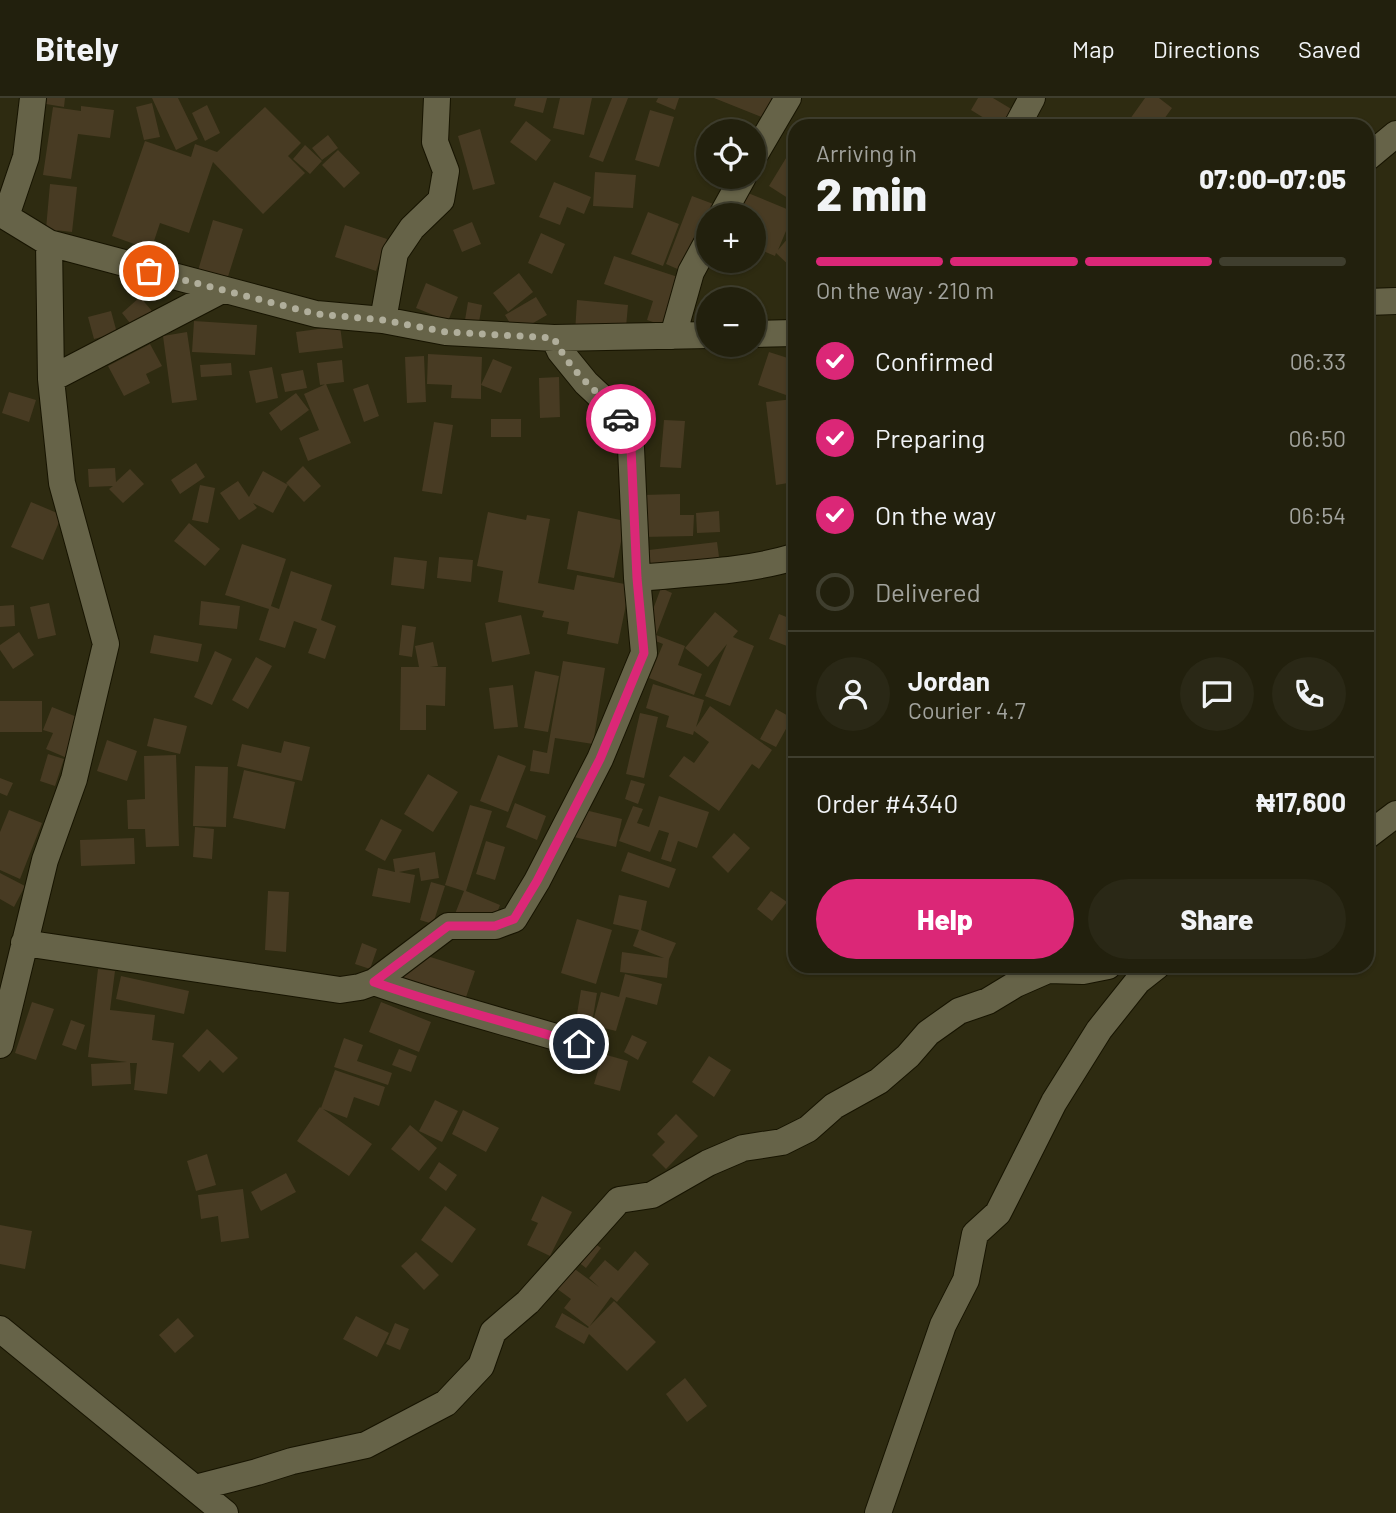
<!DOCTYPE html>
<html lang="en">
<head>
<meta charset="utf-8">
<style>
  body { margin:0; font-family:Barlow,sans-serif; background:#2a2816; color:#f1f3f6; height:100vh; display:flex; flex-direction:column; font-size:26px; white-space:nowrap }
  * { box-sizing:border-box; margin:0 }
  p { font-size:23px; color:#a2a39d }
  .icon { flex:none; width:38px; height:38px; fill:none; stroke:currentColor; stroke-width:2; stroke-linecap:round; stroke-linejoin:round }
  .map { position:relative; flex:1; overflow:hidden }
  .details { position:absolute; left:788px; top:21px; width:586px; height:854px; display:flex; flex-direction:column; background:#22200d; border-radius:21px; box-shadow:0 2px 5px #0004,0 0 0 2px #3f3e2e }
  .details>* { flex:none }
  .tools { position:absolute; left:696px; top:21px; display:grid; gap:14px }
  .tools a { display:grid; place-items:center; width:70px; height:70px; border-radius:50%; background:#22200d; box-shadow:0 2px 5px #0004,0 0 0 2px #3f3e2e; font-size:35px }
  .pin { position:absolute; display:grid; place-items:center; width:60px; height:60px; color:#fff; margin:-30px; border:4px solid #fff; border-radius:50%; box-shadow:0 2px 7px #0007 }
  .courier { position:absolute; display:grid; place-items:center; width:70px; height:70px; margin:-35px; border:5px solid #db2777; border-radius:50%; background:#fff; color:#222; box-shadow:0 2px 9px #0007 }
  .headline em { font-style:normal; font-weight:800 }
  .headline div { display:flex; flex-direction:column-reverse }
  .headline { display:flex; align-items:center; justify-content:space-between; height:119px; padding:0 28px }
  h1 { font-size:46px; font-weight:800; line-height:52px }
  .bar { display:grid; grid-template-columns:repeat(4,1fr); gap:10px 7px; align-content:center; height:84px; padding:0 28px }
  .bar i { height:9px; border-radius:5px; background:#3f3e2e }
  .bar .active { background:#db2777 }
  .bar p { grid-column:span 4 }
  .line { display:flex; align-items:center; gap:18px; padding:0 28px; border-top:2px solid #3f3e2e }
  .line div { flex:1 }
  .round { display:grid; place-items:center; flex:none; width:74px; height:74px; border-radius:37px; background:#2a2816 }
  ol { padding:0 28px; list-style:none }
  li { display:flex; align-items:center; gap:21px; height:77px }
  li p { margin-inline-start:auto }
  li .icon { padding:7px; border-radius:50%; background:#db2777; color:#fff; stroke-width:4 }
  li:last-child { color:#a2a39d }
  li i { width:38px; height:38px; border:4px solid #3f3e2e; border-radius:50% }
  .cta { display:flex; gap:14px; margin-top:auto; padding:14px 28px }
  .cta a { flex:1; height:80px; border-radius:42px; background:#db2777; color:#fff; font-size:28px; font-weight:800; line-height:80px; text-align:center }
  .cta a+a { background:#2a2816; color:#f1f3f6 }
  header { display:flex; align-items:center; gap:42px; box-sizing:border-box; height:98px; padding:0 35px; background:#22200d; border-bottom:2px solid #3f3e2e }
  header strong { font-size:33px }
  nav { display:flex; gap:38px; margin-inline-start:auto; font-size:24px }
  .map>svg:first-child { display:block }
</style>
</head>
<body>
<header>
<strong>Bitely</strong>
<nav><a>Map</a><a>Directions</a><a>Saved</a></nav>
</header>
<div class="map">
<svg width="1396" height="1415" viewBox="0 0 1396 1415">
  <rect width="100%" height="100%" fill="#2e2b11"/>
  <path fill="#483b23" d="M47,0H65L64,9L46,6Z
    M152,0H178L198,41L176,52Z
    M516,0H547L543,15L514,8Z
    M560,0H592L584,37L553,30Z
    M612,0H628L603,64L589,59Z
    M658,0H679L675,12L656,4Z
    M714,0H772L764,20Z
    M978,0H993L1013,12L1003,28H997L971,12Z
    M1145,0H1159L1172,10L1159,28H1140L1130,21Z
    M152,5L160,39L144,42L136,9Z
    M207,7L220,35L205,43L192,15Z
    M81,8L114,12L110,40L78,36L71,81L43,77L53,9L81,13Z
    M265,9L301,45L288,58L305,75L263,116L213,64L189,135L160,125L151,152L112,138L145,43L191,59L195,46L217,54Z
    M650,12L674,19L659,69L635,62Z
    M526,23L551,42L536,63L510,44Z
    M480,31L495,86L473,92L458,38Z
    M328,37L338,50L322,62L312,50Z
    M305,47L322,63L310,76L293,61Z
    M794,47V104L769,88Z
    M338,52L360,75L344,90L322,67Z
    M595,74L636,77L633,110L593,108Z
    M554,84L591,99L584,116L567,109L560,127L539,119Z
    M50,86L77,89L72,134L46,131Z
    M748,95L794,114L778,152L794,133V172L776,155L775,158L754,149V117H738Z
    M692,98L716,107L712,117H709V125L689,176L666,166Z
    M648,114L679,126L663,168L631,156Z
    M213,122L243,131L226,185L197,176Z
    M472,124L481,146L462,154L453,132Z
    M345,127L387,141L376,173L335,159Z
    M541,135L565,146L552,176L528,165Z
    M614,158L684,181L668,229L647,222L653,203L604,186Z
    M519,175L533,194L508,214L493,195Z
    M426,185L458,199L448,223L416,210Z
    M140,199L152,213L133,229L122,215Z
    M536,199L547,217L516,235L505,217Z
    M577,202L628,207L625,240L575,235Z
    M468,204L482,207L479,224L465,222Z
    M111,213L117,235L94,241L88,219Z
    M194,223L257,227L255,257L192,254Z
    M340,228L343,250L299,255L296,234Z
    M187,234L197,302L172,305L163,238Z
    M150,246L162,268L146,276L150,285L124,298L108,268Z
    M769,254L794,262V272L786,297L758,287Z
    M428,256L482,259L481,287L493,261L512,269L501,295L481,287V301L451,300L452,287L427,286Z
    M424,258L426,304L407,305L405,259Z
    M342,262L344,284L320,287L317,265Z
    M231,265L232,277L201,279L200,267Z
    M272,269L278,300L256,305L249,273Z
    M303,272L307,290L285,294L281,276Z
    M559,279L560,319L540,320L539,280Z
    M326,286L351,345L308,363L299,340L319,332L304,296Z
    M368,286L379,318L364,324L353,291Z
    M9,294L36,302L29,324L2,315Z
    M296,295L309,312L281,333L269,315Z
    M794,301V384L776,387L766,304Z
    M491,321H521V339H491Z
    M664,322L685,323L681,370L660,369Z
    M434,324L453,327L442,396L422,393Z
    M196,365L205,379L180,396L171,382Z
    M303,368L321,388L304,404L288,387L273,415L253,405L257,410L239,422L220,395L238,383L249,399L263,373L288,387L286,385Z
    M115,370L116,384L130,371L144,386L123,405L109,391L113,388L89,389L88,371Z
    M200,387L215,390L208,425L192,422Z
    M680,396V417H694L693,438L642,439V397Z
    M794,403V450L791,451L787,404Z
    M31,404L62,417L43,462L11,449Z
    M578,413L625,423L614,480L567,471Z
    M719,413L720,434L697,435L696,415Z
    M488,414L526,422L527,417L550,421L538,485L574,492L577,477L630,487L618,546L567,536L569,524L542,519L544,513L498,504L503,473L477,468Z
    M189,425L220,451L205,468L174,443Z
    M717,444L720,466L651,474L649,452Z
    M242,446L286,461L271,508L279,511L291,473L332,487L321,522L336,528L325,561L308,555L317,531L294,523L285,550L259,542L269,511L225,497Z
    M394,459L427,463L424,491L391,487Z
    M439,459L473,462L471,484L437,480Z
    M661,490L672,495L656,537L685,548L678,567L702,576L694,597L649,580L663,546L643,538Z
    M201,503L240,508L237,531L199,527Z
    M49,505L56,537L38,541L30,509Z
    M14,507L15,528L0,529V508Z
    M715,514L738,533L733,539L754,548L730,608L705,598L727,546L708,569L685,550Z
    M779,516L794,522V544L792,550L769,541Z
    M521,517L530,556L492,564L485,525Z
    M402,527L416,529L412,559L399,557Z
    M19,534L34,557L13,571L0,552V547Z
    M154,537L202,546L198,564L150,555Z
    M433,544L438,568L430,569H446L445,608L426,607V632H400L401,569H419L415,548Z
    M215,553L232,561L212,607L194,599Z
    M256,559L272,568L248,611L232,602Z
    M563,563L605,570L593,646L555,640L549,676L530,673L533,652L547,655Z
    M535,573L559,578L548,634L524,630Z
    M653,586L704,602L696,629L710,608L772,652L759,671L752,666L719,713L669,678L684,658L694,665L709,644L694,633L693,637L666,629L669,618L646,610Z
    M513,587L518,629L494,631L489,590Z
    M0,603H42V634H0Z
    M52,609L82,621L67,660L46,651L53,635L43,632Z
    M776,611L792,620L776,649L760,641Z
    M640,615L658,619L644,680L626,676Z
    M154,620L187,628L180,656L147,648Z
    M107,642L137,653L127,683L97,673Z
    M284,643L310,649L302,683L237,668L242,646L281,655Z
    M48,656L64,661L55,688L40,683Z
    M176,657L179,748L146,749L145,731H128L127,702L145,701L144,658Z
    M498,657L526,668L508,714L480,703Z
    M195,668L228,669L226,729L193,728Z
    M244,672L295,684L285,731L233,720Z
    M428,676L458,694L433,734L404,716Z
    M0,680L13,685L7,698L0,695Z
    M631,682L645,686L638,706L625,701Z
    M659,698L709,714L697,750L678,743L671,764L661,761L669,735L659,732L650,754L619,743L633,708L643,711L637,725L649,729Z
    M515,705L546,718L537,742L506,729Z
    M470,707L492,713L466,793L500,807L489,835L453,821L464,793L445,787Z
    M581,711L622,721L616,749L574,739Z
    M9,712L42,725L20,781L0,772V734Z
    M381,721L402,732L385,763L365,752Z
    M195,729L214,731L212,761L193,759Z
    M734,735L750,750L728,775L712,759Z
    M134,740L135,766L81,768L80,742Z
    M486,743L505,749L495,782L476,776Z
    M435,754L439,780L421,783L419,770L399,774L415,777L410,805L372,798L378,770L395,774L393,761Z
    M628,754L676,771L669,790L621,773Z
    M0,775L25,788L14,809L0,801Z
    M431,784L445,788L433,826L420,822Z
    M268,793L289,794L286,854L265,852Z
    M771,793L787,804L772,823L757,811Z
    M619,797L647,803L641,832L676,845L669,861L667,880L620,874L622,854L664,860L633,848L639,832L613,826Z
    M577,821L612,832L596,886L561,875Z
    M362,845L377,851L370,871L355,866Z
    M408,852L475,873L465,902L399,880Z
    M98,871L115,873L110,912L155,917L152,942L174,945L167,996L134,992L137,965H130L131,986L92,988L91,966L127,964L88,959Z
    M625,876L662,886L657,907L626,899L616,933L592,927L601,894L619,899Z
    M121,878L189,893L184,916L116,901Z
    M581,892L597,895L593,919L577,916Z
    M32,904L54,911L36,962L15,955Z
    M381,904L431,924L419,954L369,934Z
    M71,922L85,927L76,952L62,947Z
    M207,931L238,960L223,975L210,962L199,974L182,958Z
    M632,937L647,944L638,962L624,954Z
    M344,940L363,947L357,963L392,975L388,987L334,969Z
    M399,951L417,958L411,974L392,967Z
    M603,956L628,963L620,993L594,986Z
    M709,958L731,972L714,999L692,984Z
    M335,972L385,989L379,1008L354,999L347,1020L323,1011L372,1046L349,1078L297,1043L320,1009L321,1010Z
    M435,1002L458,1013L442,1044L419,1033Z
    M463,1012L499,1030L486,1054L452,1036Z
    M676,1016L698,1038L666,1071L652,1057L665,1044L657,1036Z
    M410,1027L437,1050L419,1073L391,1051Z
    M207,1056L216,1087L196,1093L187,1063Z
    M439,1064L457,1077L446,1093L429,1080Z
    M286,1075L296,1094L261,1113L251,1094Z
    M243,1091L249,1140L221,1144L218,1118L201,1121L198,1097Z
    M542,1098L572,1114L550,1158L527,1147L538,1125L531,1122Z
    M445,1108L476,1131L452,1165L421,1142Z
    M0,1127L32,1133L25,1171L0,1166Z
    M587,1140L601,1150L586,1170L573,1160Z
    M635,1153L649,1166L617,1204L611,1199L589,1229L564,1210L571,1201L552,1187L568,1166L599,1189L589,1180L605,1162L618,1173Z
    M416,1154L439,1177L424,1192L401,1168Z
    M614,1203L656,1244L627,1273L589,1236L584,1246L555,1229L562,1215L588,1230L586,1232Z
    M356,1218L389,1235L377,1259L343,1241Z
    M178,1220L194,1238L175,1255L159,1237Z
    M395,1225L409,1231L400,1252L386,1246Z
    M685,1280L707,1308L687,1324L666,1296Z"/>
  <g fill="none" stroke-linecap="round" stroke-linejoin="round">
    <g stroke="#171400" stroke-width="28">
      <path id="street" d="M1017,28L1032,0
        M754,58L788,0
        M1367,60L1396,36
        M0,115L49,145L316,216L383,222L446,234L554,240L709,237
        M722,117L743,79
        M6,118L26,59L33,0
        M1367,204L1396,203
        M383,222L395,155L412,130L441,102L446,73L435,44L437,0
        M754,236L794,235
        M673,238L691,174L709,141
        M51,281L222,192
        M637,480C689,475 745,474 794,459
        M1367,738L1396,716
        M24,845L340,892L360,889L374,884L448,828H495L514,821L537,783L600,661L644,555L637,480L631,350L618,315L586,285L560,253L554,240
        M374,884C441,908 511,925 579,946
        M0,947L45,762L74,681L106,546L62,385L51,281L49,145
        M0,1231L225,1415
        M195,1390L257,1374L292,1363L366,1347L446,1305L481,1268L493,1234L528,1204L619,1102L652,1097L708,1065L743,1050L782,1044L808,1031L834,1008L879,983L908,958L928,935L959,913L988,903L1016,886L1048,872L1083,873L1108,868
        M878,1415L943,1227L966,1182L975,1136L998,1115L1054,1004L1099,932L1138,883L1157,868"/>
    </g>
    <use href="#street" stroke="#666348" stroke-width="26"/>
  </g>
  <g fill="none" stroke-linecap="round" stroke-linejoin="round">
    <path stroke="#b0ae9b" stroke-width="7" stroke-dasharray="0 12.6" d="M149,173L316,216L383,222L446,234L554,240C568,270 594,292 618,314L621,321"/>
    <path stroke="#db2777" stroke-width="9" d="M579,946C511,925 441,908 374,884L448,828H495L514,821L537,783L600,661L644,555L637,480L631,350L621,321"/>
  </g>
</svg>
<div class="tools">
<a><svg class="icon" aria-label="locate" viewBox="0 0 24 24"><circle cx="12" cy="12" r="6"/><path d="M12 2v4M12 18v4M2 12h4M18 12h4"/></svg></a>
<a>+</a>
<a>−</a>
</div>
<div class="pin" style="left:149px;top:173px;background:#ea580c"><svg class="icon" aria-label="bag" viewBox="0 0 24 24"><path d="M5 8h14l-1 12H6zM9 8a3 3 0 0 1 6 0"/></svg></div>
<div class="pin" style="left:579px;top:946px;background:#1f2937"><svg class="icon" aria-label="home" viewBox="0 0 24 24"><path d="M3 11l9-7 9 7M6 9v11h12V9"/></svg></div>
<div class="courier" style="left:621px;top:321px"><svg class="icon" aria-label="car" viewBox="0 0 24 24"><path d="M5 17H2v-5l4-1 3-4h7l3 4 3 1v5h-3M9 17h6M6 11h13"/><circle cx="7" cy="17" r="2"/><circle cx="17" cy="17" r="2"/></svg></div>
<section class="details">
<div class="headline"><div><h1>2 min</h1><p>Arriving in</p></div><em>07:00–07:05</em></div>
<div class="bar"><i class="active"></i><i class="active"></i><i class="active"></i><i></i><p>On the way · 210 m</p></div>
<ol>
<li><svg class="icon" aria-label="check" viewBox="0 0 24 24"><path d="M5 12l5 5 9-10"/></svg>Confirmed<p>06:33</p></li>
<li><svg class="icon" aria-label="check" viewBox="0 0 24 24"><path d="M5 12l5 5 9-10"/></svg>Preparing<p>06:50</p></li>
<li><svg class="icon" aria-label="check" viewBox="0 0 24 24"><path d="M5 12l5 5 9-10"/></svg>On the way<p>06:54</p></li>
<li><i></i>Delivered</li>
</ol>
<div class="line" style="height:126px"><a class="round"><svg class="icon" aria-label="person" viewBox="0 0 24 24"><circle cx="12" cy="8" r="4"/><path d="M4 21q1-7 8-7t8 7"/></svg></a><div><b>Jordan</b><p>Courier · 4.7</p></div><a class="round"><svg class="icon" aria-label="chat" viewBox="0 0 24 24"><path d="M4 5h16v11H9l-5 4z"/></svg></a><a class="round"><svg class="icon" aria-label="phone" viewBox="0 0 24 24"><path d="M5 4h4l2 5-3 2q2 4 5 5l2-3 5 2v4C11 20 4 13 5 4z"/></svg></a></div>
<div class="line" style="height:91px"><div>Order #4340</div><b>₦17,600</b></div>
<div class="cta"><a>Help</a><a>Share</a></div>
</section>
</div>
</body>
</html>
